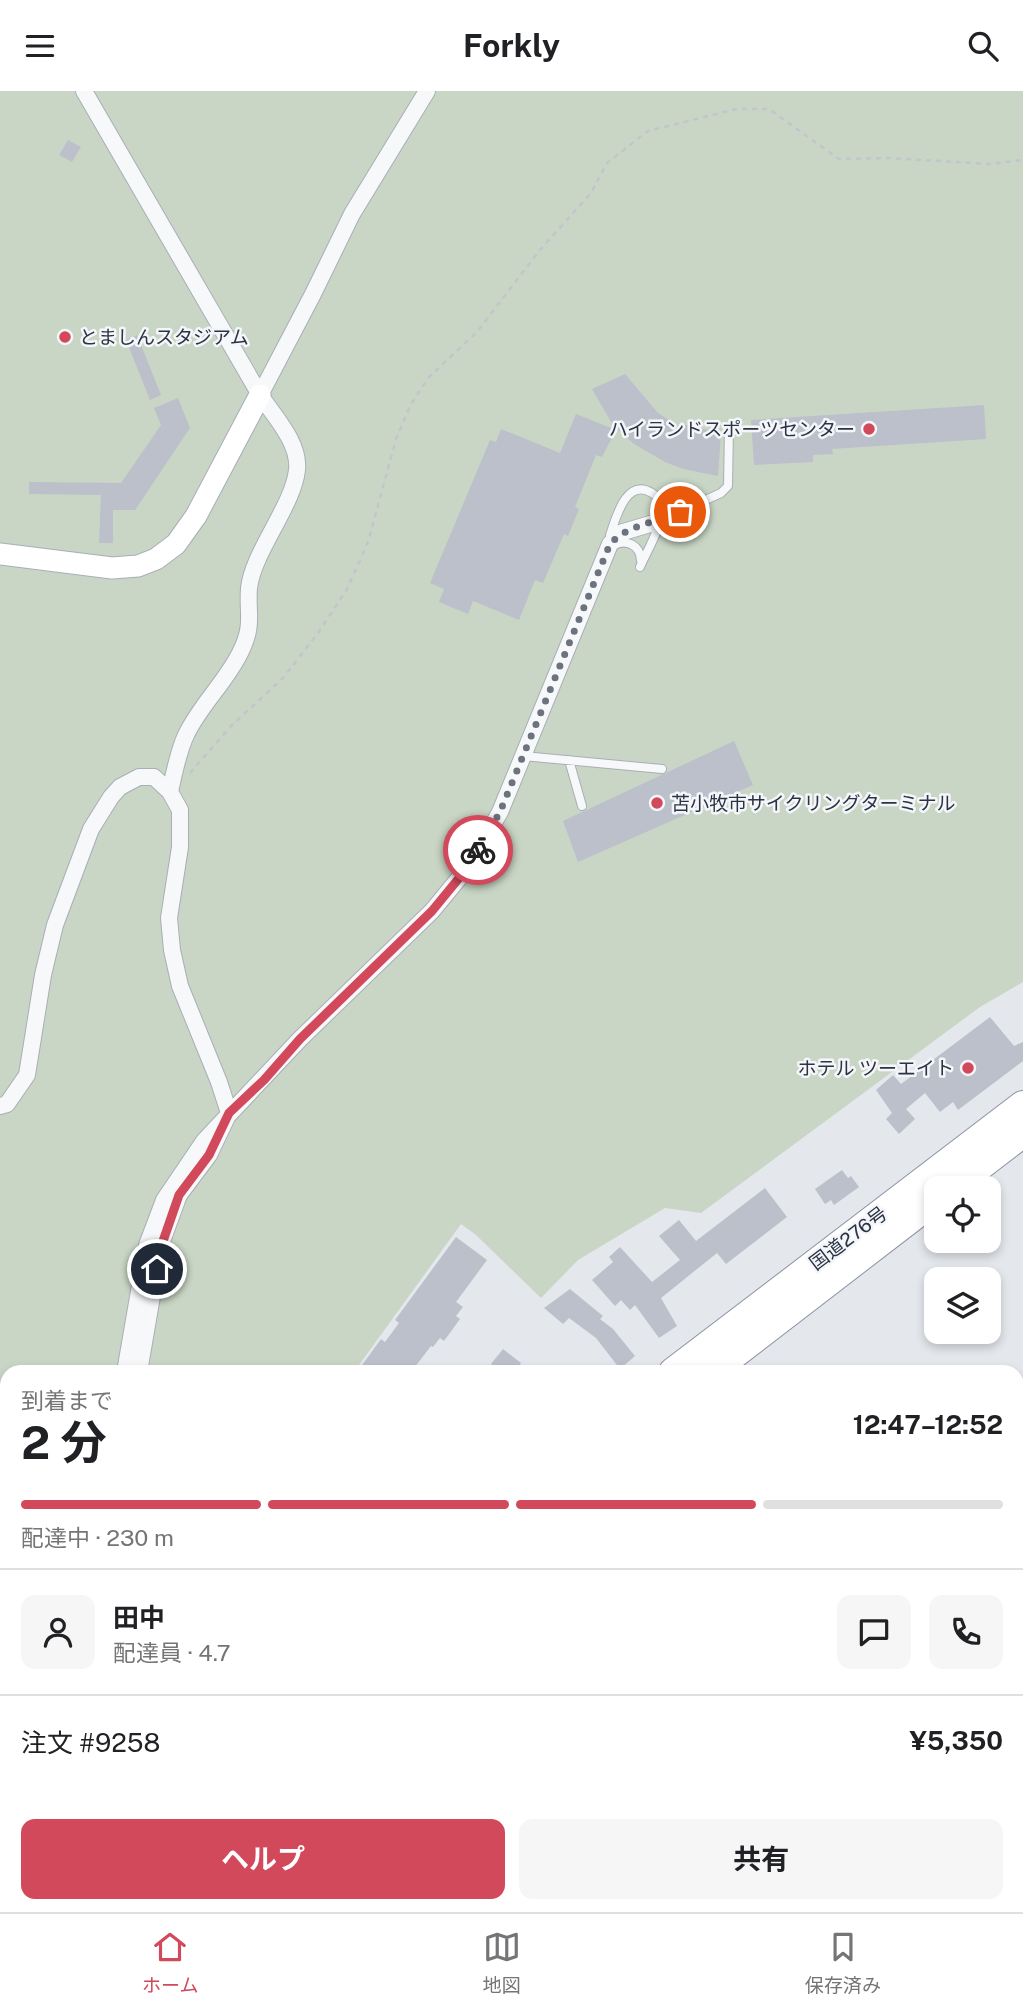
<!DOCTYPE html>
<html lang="ja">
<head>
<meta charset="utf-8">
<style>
  body { margin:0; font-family:"Public Sans","Noto Sans JP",sans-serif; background:#f6f6f6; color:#202124; height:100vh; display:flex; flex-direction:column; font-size:26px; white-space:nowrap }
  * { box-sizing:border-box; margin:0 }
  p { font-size:23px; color:#757577 }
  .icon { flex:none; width:38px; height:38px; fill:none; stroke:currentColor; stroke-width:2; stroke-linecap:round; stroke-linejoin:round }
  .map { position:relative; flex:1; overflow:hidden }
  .details { position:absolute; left:0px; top:1274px; width:1024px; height:548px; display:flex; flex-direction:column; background:#fff; border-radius:21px 21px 0 0; box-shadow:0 4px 10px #0003 }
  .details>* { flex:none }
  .controls { position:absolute; left:924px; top:1085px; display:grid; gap:14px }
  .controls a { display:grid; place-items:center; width:77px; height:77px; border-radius:14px; background:#fff; box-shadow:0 4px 10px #0003; font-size:35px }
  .pin { position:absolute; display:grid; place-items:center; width:60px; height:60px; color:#fff; margin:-30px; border:4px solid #fff; border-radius:50%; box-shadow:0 2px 7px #0007 }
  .courier { position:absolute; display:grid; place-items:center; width:70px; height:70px; margin:-35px; border:5px solid #d1495b; border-radius:50%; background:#fff; color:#222; box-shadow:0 2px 9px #0007 }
  .overview em { font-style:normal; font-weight:700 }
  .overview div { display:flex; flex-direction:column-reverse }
  .overview { display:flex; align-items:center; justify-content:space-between; height:119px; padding:0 21px }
  h1 { font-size:46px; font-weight:700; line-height:52px }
  .bar { display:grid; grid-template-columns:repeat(4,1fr); gap:10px 7px; align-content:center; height:84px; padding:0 21px }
  .bar i { height:9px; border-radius:5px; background:#e0e0e0 }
  .bar .selected { background:#d1495b }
  .bar p { grid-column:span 4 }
  .line { display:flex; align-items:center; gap:18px; padding:0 21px; border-top:2px solid #e0e0e0 }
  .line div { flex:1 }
  .round { display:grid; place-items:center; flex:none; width:74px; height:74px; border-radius:14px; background:#f6f6f6 }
  .button { display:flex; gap:14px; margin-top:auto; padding:14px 21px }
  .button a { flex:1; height:80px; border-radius:14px; background:#d1495b; color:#fff; font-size:28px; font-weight:700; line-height:80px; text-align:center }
  .button a+a { background:#f6f6f6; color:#202124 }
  header { display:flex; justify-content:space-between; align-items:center; height:91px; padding:0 21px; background:#fff; font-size:32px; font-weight:700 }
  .menu { display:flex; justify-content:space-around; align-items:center; height:98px; border-top:2px solid #e0e0e0; background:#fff; font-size:19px; color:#757577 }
  .menu a { display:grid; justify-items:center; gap:4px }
  .menu .selected { color:#d1495b }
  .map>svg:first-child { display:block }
</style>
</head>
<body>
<header><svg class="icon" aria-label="menu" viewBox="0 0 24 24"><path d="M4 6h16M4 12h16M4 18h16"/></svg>Forkly<svg class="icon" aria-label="search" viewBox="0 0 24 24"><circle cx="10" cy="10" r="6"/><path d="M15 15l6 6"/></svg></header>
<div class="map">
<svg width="1023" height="1821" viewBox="0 0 1023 1821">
  <rect width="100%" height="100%" fill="#e4e7ec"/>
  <path fill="#c9d6c5" d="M0,0H1023V891L980,916L701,1122L665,1117L578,1169L541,1207L476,1144L461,1133L354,1281H7V1481L0,1482Z
    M817,1815H896V1821H817Z"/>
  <path fill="#bbc0ca" d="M68,49L81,56L72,71L59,64Z
    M137,244L161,304L150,309L126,249Z
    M625,283L658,322L680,336L682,333L721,342L718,385L683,378L665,371L634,353L613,334L592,298Z
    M178,307L190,337L135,419H113V452H99L101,404L29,403V391L121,392L161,334L154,317Z
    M984,314L986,348L832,358L833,363L813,364V371L754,374L751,329Z
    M576,323L616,339L602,366L596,364L575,416L579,418L568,445L564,443L543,492L535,489L519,529L473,510L468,523L439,511L444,498L430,492L490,349L496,351L501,338L560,362Z
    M734,650L753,694L578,771L563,730Z
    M990,926L1014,955L1023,951V970L958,1019L953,1011L940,1021L925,1002L906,1018L915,1028L899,1043L886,1028L892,1022L876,999L893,984L901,993Z
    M842,1079L848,1087L851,1085L859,1096L834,1114L831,1109L825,1113L815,1098Z
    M765,1097L787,1126L726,1173L717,1162L661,1207L677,1235L659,1247L635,1214L630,1219L621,1209L615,1215L592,1189L613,1171L609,1166L620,1156L652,1191L680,1169L659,1145L679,1129L696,1150Z
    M456,1146L487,1169L456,1211L463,1216L456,1225L460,1228L444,1250L440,1247L433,1256L431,1255L411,1281H357L381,1248L385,1251L399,1232L395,1229Z
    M570,1198L603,1225L600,1228L613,1238L635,1265L620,1278L596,1247L569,1227L563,1233L544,1217Z
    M503,1258L521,1272L515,1281H502L491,1273Z"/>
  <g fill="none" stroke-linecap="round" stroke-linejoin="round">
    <g stroke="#a9aeb7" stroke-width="10">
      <path id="lane" d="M660,430L721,402L728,395L729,336
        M610,450V444C616,427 626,386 652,402C659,406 662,413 662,420C662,435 646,462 640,476
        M614,454C627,448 640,454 641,469
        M523,665L662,678
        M569,669L582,715"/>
    </g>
    <g stroke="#a9aeb7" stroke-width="18">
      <path id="street" d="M84,0L260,304C274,325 300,352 297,379C293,415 253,461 249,497C247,523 254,533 241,560C227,590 200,614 186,644C178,661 174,682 170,701
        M260,304L313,203L352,123L427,0
        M0,1015L7,1013L27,984L43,884L55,834L91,738L111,706L120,696L139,686H154L170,701L180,719V756L169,827L172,859L180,895L219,991L229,1022L209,1064L179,1104L161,1153L139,1281
        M125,1281L147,1154L164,1109L204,1050L300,948L432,820L469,775L500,721L610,453L620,442L660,430
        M1017,1317L1023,1313
        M1017,1443L1023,1441
        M1017,1572V1587
        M1017,1711L1023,1710
        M434,1815V1821
        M548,1815L550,1821
        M908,1815V1821
        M5,1821L18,1815
        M268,1821L298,1815
        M349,1821L352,1815
        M633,1821L634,1815
        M986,1821L989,1815"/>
    </g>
    <g stroke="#a9aeb7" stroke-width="23">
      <path id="secondary" d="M0,463L112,477L138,475L156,468L176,453L196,425L260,304
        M0,1775L7,1790
        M19,1815L22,1821
        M220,1815L223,1821"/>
    </g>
    <g stroke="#8b94a3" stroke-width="30">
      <path id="highway" d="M951,1097L1023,1042
        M673,1281L1023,1014
        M711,1281L936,1108
        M0,1494L7,1493
        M0,1527L7,1526"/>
    </g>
    <path stroke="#c2c5cb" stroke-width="2.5" stroke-dasharray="5 5" stroke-linecap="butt" d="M190,682L231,635L283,587L318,542L347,498L368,451L396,348L411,313L429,286L477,241L539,160L591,102L607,72L648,40L736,18H769L839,68L888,67L990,73L1023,69"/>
    <use href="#lane" stroke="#f7f8fa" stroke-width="8"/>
    <use href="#street" stroke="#f7f8fa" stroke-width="16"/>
    <use href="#secondary" stroke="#fff" stroke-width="21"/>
    <use href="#highway" stroke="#fff" stroke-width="28"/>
  </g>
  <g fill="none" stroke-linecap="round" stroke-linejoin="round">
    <path stroke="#6c737f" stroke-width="7" stroke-dasharray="0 12.6" d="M478,759L500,721L610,453C627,434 658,431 680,421"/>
    <path stroke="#d1495b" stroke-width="9" d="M157,1178L162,1153L179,1104L209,1064L229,1022L264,989L300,948L432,820L469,775L478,759"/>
  </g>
  <g fill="#d1495b" stroke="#f4f6f9" stroke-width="2.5">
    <circle cx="65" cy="246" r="7"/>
    <circle cx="869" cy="338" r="7"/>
    <circle cx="657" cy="712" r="7"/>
    <circle cx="968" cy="977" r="7"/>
  </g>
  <g text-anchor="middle" stroke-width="5" stroke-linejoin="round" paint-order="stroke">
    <g font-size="19" fill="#2b3445" stroke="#f4f6f9" text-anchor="start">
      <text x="79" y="253">とましんスタジアム</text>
      <text x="855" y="345" text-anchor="end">ハイランドスポーツセンター</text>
      <text x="671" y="719">苫小牧市サイクリングターミナル</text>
      <text x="954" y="984" text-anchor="end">ホテル ツーエイト</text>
    </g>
    <g font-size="19" fill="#2b3445" stroke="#f4f6f9">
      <text transform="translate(848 1147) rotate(-37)" y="7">国道276号</text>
    </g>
  </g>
</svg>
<div class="controls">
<a><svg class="icon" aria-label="locate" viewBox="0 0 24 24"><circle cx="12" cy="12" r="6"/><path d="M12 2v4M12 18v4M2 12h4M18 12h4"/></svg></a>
<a><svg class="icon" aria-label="layers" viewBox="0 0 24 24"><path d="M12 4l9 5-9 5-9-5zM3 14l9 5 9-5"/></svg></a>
</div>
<div class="pin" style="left:680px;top:421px;background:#ea580c"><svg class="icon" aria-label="bag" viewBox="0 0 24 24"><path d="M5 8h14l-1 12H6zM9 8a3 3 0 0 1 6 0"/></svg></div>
<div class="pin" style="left:157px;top:1178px;background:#1f2937"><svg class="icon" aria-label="home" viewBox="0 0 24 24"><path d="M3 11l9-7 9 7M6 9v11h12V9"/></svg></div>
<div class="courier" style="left:478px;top:759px"><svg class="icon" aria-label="bike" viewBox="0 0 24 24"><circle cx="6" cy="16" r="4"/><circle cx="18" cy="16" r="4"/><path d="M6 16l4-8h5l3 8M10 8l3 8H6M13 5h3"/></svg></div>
<section class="details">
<div class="overview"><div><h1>2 分</h1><p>到着まで</p></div><em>12:47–12:52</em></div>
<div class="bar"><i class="selected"></i><i class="selected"></i><i class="selected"></i><i></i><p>配達中 · 230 m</p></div>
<div class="line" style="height:126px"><a class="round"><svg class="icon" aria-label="person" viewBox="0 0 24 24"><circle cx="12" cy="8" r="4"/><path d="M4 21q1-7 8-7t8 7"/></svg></a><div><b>田中</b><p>配達員 · 4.7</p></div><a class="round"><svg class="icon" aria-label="chat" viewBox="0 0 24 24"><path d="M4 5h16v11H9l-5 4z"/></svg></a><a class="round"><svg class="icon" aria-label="phone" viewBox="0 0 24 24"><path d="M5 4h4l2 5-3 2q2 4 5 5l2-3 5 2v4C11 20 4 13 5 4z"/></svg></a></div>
<div class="line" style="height:91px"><div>注文 #9258</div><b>¥5,350</b></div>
<div class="button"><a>ヘルプ</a><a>共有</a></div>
</section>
</div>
<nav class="menu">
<a class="selected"><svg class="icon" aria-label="home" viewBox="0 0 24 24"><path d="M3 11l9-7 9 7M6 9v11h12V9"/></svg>ホーム</a>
<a><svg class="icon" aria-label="map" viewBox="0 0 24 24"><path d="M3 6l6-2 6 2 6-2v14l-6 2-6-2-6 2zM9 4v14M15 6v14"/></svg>地図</a>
<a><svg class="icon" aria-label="saved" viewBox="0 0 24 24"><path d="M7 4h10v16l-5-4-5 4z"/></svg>保存済み</a>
</nav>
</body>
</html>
